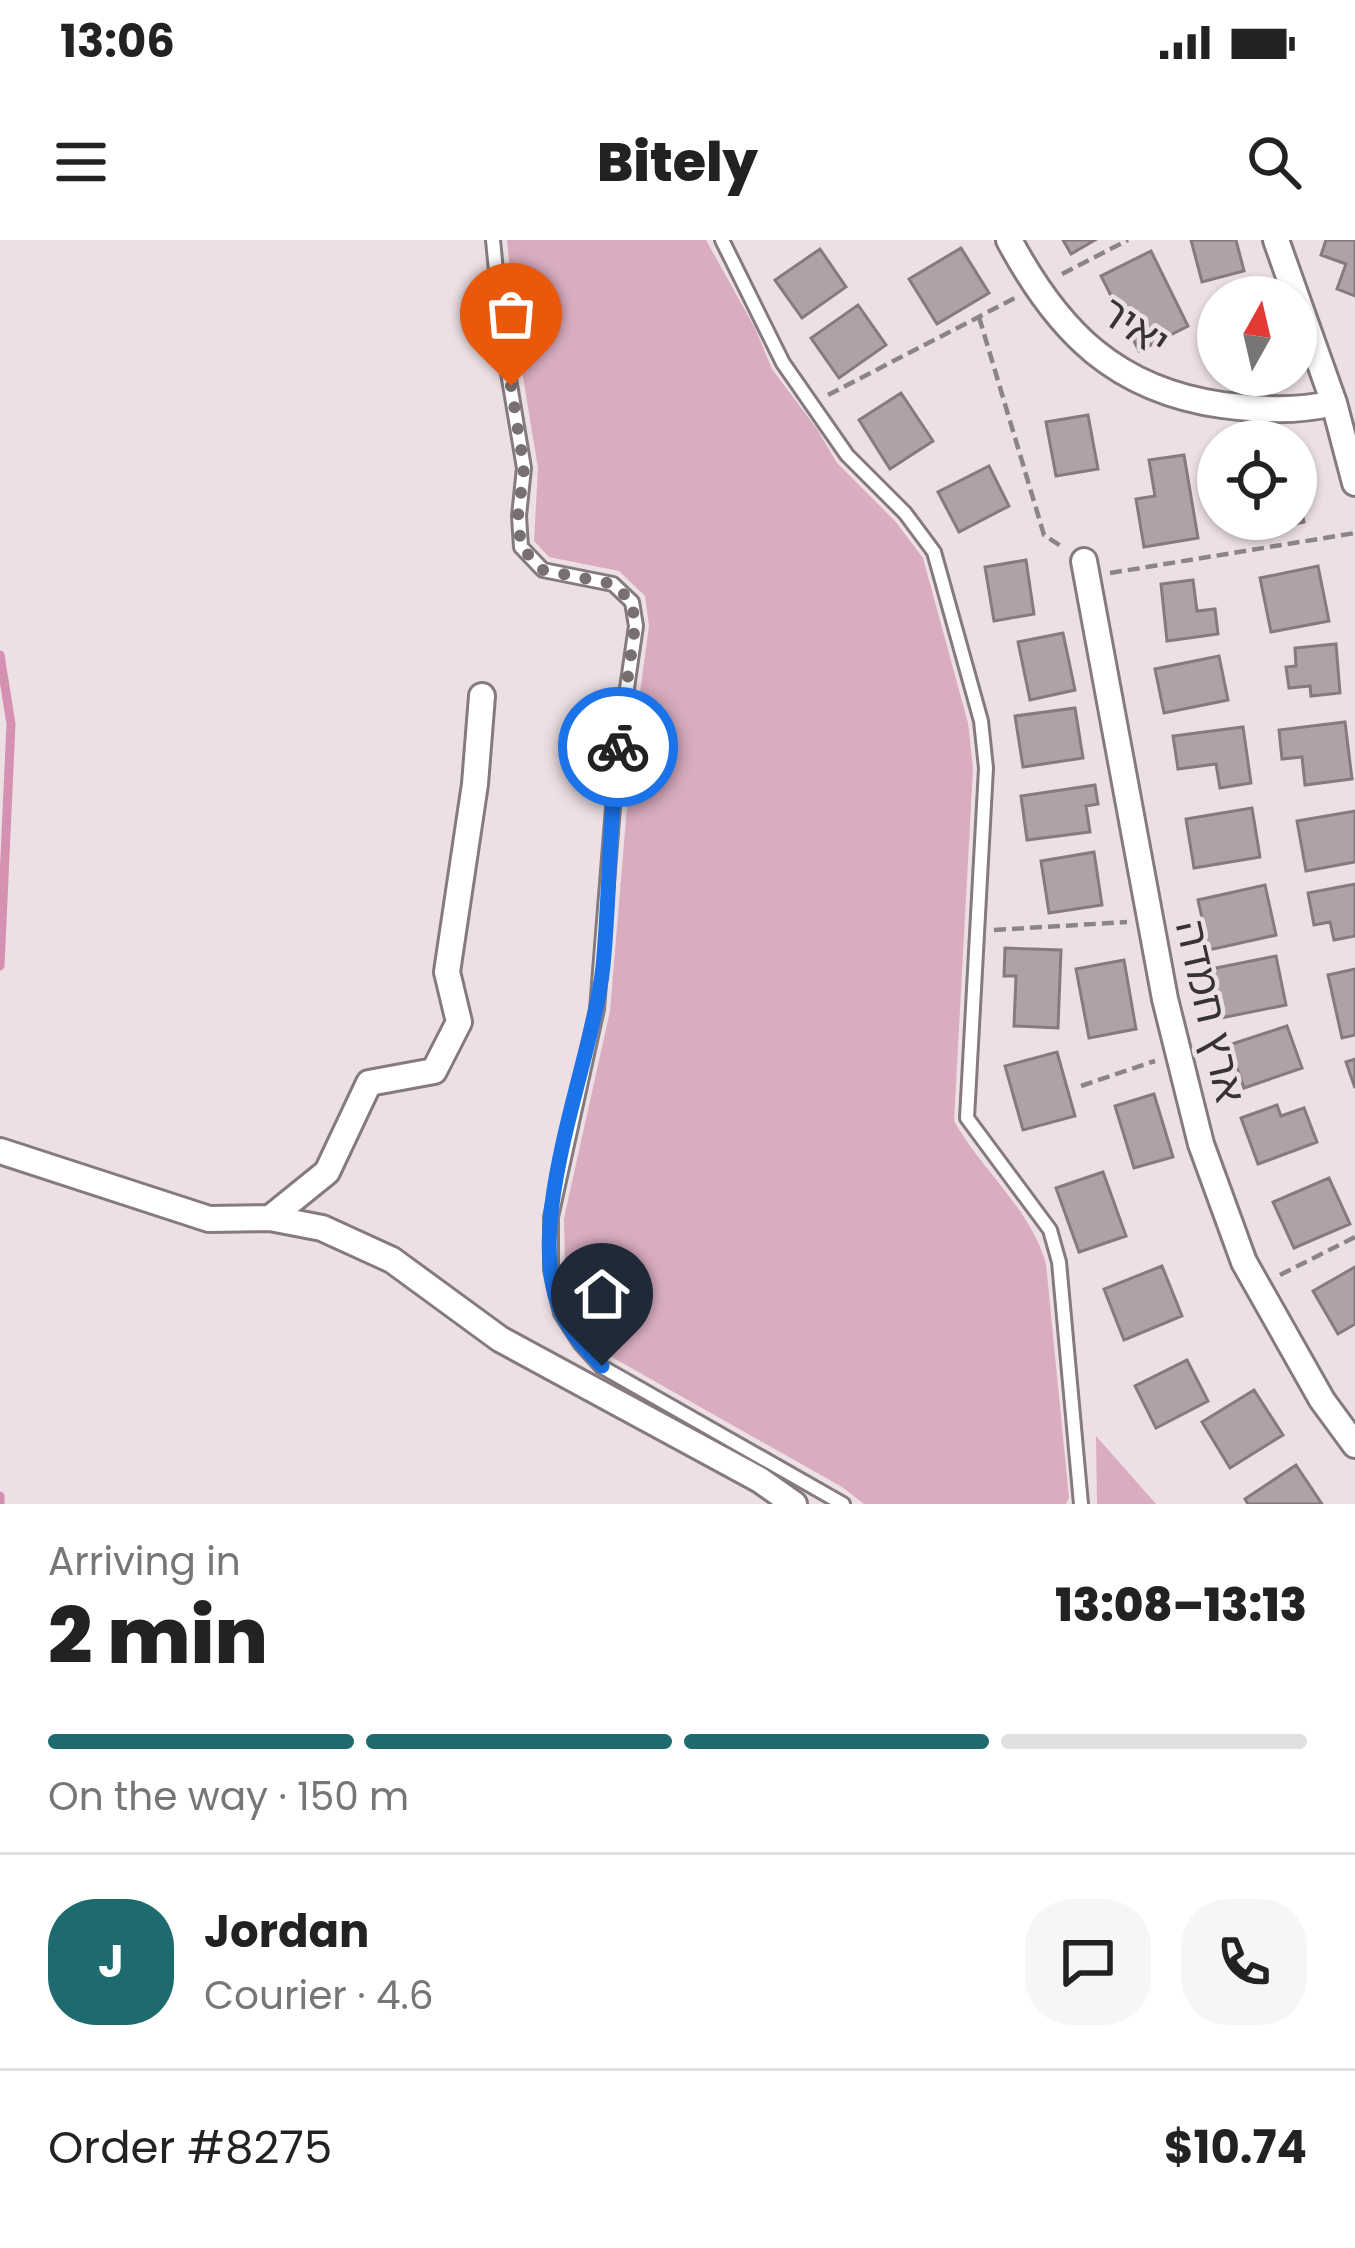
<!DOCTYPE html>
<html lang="en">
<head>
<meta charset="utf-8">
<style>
  body { margin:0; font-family:Poppins,"Noto Sans Hebrew",sans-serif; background:#f6f6f6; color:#222; height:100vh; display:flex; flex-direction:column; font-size:45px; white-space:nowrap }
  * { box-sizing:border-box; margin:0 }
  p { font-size:39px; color:#767676 }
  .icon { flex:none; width:66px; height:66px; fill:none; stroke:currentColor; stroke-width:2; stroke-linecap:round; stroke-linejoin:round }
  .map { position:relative; height:1264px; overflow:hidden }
  .drawer { display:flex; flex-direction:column; background:#fff; flex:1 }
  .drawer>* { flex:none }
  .needle { width:78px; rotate:8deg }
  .buttons { position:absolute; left:1197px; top:36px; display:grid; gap:24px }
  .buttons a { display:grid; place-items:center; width:120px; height:120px; border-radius:50%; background:#fff; box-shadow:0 3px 9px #0004; font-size:60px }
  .pin { position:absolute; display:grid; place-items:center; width:102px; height:102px; color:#fff; margin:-123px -51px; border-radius:50% 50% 50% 0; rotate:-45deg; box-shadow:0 0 12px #0007 }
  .pin .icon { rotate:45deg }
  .courier { position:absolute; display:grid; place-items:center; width:120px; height:120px; margin:-60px; border:9px solid #1a73e8; border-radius:50%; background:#fff; color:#222; box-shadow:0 3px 15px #0007 }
  .headline em { font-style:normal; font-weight:800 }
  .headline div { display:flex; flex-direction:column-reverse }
  .headline { display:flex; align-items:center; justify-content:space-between; height:204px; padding:0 48px }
  h1 { font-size:78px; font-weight:800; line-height:90px }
  .bar { display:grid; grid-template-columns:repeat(4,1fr); gap:18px 12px; align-content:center; height:144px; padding:0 48px }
  .bar i { height:15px; border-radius:9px; background:#e0e0e0 }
  .bar .active { background:#1e6b6f }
  .bar p { grid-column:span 4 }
  .line { display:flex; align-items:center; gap:30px; padding:0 48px; border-top:3px solid #e0e0e0 }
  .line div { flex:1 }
  .round { display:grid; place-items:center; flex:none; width:126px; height:126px; border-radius:48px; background:#f6f6f6 }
  .status { display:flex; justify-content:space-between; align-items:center; height:84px; padding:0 60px; background:#fff; direction:ltr }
  .status svg { height:33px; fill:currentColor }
  header { display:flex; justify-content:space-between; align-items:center; height:156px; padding:0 48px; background:#fff; font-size:54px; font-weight:800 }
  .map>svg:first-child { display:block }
</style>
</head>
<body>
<div class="status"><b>13:06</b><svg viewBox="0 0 49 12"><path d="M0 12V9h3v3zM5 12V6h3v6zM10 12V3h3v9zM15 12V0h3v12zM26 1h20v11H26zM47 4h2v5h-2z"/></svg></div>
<header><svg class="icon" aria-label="menu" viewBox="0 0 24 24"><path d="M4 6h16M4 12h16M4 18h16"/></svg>Bitely<svg class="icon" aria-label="search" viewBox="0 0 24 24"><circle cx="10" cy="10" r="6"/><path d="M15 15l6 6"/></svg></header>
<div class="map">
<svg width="1355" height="1264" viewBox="0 0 1355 1264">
  <rect width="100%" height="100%" fill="#ede0e5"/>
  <path fill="#d9acbf" d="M507,0H706L755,88L772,129L817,189L837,223L895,281L923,318L968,483L973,528L954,881C982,931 1031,969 1046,1024L1069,1258L1066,1264H864L842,1247L610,1116L573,1068L565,1028L564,978L610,771L631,519L649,386L645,356L619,331L549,317L534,301L538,228L517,101Z
    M1096,1196L1156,1264H1097Z"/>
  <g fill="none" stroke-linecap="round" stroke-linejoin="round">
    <path stroke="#d591b1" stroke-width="9" d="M0,415L11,484L0,726
      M0,1256V1264"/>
  </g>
  <path fill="#afa2a7" stroke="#867a7f" stroke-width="3" d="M1063,0H1095L1071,14Z
    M1191,0H1236L1244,31L1202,42Z
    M1326,0H1355V56L1337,49L1346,24L1321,15Z
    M961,8L989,53L937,84L909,39Z
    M820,9L846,47L802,78L775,40Z
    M1151,11L1188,86L1139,111L1101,36Z
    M858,65L886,105L839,138L811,98Z
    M1218,79V106L1211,109L1201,85Z
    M901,153L933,201L890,229L859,180Z
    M1088,175L1098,229L1056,236L1046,182Z
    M1184,215L1198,298L1144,307L1136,259L1155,256L1149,220Z
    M989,226L1009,266L959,292L938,252Z
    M1296,240L1304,282L1248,293L1245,279H1296Z
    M1026,320L1034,374L994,381L985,327Z
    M1318,326L1329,381L1271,392L1260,338Z
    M1193,340L1197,371L1215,369L1218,394L1167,401L1161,344Z
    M1063,393L1075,450L1030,460L1018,402Z
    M1336,404L1340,453L1311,456L1310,446L1289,448L1286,427L1296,426L1295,408Z
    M1219,416L1228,460L1164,473L1155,429Z
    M1075,468L1083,518L1023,527L1015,476Z
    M1345,482L1352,539L1305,545L1302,517L1282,519L1279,490Z
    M1243,487L1251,543L1220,548L1216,524L1178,529L1173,496Z
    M1095,545L1098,564L1086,566L1090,592L1027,600L1021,556Z
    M1252,568L1260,617L1194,628L1186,579Z
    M1355,571V622L1306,631L1297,581Z
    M1094,612L1102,665L1049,673L1041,621Z
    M1355,644V696L1334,700L1330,682L1314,685L1308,653Z
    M1265,645L1276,695L1209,710L1198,660Z
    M1005,708L1061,710L1058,788L1014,786L1016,736H1004Z
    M1276,716L1286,765L1216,779L1206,730Z
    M1124,720L1136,789L1089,798L1076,729Z
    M1355,729V795L1342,798L1328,735Z
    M1287,786L1302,828L1244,848L1229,805Z
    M1057,812L1075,876L1023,890L1005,826Z
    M1355,819V848L1346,822Z
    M1154,854L1173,917L1134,928L1115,866Z
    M1277,865L1281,876L1304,868L1317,902L1258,924L1241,878Z
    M1103,932L1126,996L1079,1012L1056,948Z
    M1329,938L1350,984L1294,1008L1273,962Z
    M1162,1026L1182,1076L1124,1100L1104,1049Z
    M1355,1027V1084L1338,1094L1313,1051Z
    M1187,1120L1208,1161L1156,1188L1135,1146Z
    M1254,1150L1283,1195L1230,1228L1202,1182Z
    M1296,1225L1322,1264H1248L1245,1259Z"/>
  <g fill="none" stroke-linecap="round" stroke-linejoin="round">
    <g stroke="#857a7e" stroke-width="18">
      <path id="service" d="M493,0L503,103L524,228L519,276L521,307L543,330L613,344L632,362L636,386L617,517L597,769L551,977V1030L561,1073L581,1104L602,1127L843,1264
        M722,0L783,123L847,215L905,273L934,312L981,481L986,528L967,878L1050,990L1059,1022L1081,1264"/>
    </g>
    <g stroke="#857a7e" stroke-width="30">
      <path id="minor" d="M1009,0C1058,92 1116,150 1222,165C1262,170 1295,172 1334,163
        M1276,0L1334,163L1355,243
        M1084,321L1165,759L1201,904L1244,1022L1322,1160L1355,1205
        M0,911L209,979L270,978L322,988L392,1020L500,1099L760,1240L794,1264
        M270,978L327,932L369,843L434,831L459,782L447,732L475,544L482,456"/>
    </g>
    <path stroke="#8c8487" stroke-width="4.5" stroke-dasharray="12 6" stroke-linecap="butt" d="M1062,34L1128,0
      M979,77L1044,295L1064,308
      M828,155L1015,58
      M1110,333L1355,293
      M994,690L1127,682
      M1081,846L1155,821
      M1280,1035L1355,997"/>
    <use href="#service" stroke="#fff" stroke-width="12"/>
    <use href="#minor" stroke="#fff" stroke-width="24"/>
  </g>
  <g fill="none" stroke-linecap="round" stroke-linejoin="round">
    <path stroke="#776f72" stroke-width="12" stroke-dasharray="0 21.6" d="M511,146L524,228L518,276L521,307L543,330L613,344L632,362L635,386L618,507"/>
    <path stroke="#1a73e8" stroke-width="15" d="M602,1126C587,1111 572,1095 563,1076C519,989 593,822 603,726C610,654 609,580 618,507"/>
  </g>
  <g text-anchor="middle" stroke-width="9" stroke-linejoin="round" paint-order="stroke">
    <g font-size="42" fill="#373234" stroke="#ede0e5">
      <text transform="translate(1135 86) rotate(34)" y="15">יאיר</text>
      <text transform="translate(1211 771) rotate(77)" y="15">ארץ חמדה</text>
    </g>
  </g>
</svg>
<div class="buttons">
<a><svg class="needle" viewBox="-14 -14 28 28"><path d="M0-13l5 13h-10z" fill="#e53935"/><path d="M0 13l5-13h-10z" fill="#767676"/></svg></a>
<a><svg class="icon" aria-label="locate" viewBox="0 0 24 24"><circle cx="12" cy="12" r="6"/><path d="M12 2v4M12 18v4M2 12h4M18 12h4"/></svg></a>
</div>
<div class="pin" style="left:511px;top:146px;background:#ea580c"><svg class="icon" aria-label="bag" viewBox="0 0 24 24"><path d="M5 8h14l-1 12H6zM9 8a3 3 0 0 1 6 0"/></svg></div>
<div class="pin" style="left:602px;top:1126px;background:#1f2937"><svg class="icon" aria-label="home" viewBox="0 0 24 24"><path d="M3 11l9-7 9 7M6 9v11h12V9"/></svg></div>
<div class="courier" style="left:618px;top:507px"><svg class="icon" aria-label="bike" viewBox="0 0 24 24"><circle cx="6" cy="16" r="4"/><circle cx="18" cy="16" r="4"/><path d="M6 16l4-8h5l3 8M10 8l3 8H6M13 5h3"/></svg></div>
</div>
<section class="drawer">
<div class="headline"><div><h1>2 min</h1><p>Arriving in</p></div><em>13:08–13:13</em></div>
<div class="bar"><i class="active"></i><i class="active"></i><i class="active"></i><i></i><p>On the way · 150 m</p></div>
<div class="line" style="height:216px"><b class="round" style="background:#1e6b6f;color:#fff">J</b><div><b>Jordan</b><p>Courier · 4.6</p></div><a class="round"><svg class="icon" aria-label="chat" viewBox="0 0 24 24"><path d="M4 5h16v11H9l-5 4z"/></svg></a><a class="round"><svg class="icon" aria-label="phone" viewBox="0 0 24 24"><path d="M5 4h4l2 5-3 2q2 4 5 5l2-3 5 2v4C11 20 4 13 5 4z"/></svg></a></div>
<div class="line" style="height:156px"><div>Order #8275</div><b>$10.74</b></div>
</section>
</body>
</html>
